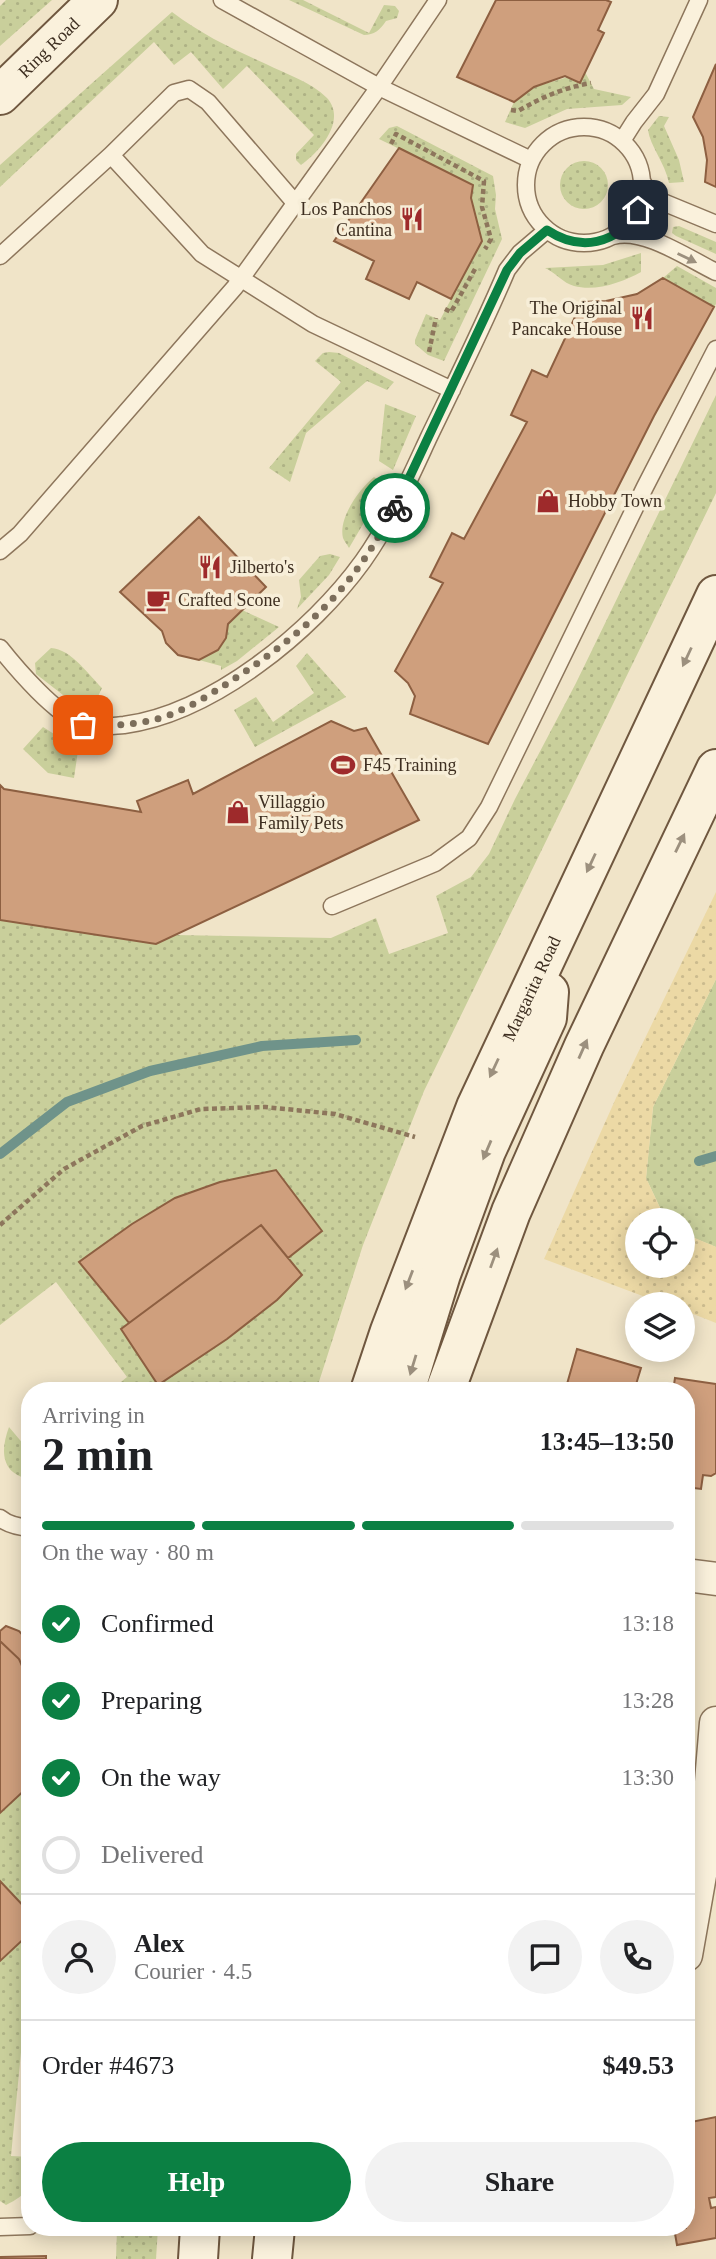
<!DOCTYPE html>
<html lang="en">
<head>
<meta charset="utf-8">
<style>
  body { margin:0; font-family:Georgia,serif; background:#f2f2f2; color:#202124; height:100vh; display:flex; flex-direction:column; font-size:26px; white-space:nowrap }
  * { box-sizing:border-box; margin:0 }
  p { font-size:23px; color:#757577 }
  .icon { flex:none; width:38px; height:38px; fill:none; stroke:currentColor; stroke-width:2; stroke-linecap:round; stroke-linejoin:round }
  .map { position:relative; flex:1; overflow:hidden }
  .panel { position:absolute; left:21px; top:1382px; width:674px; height:854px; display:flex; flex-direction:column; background:#fff; border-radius:28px; box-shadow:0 4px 18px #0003 }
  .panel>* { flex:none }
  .controls { position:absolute; left:625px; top:1208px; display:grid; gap:14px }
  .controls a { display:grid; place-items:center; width:70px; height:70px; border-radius:50%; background:#fff; box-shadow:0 4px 18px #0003; font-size:35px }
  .pin { position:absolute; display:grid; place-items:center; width:60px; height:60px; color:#fff; margin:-30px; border-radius:14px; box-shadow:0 4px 10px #0006 }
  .courier { position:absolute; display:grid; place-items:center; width:70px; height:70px; margin:-35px; border:5px solid #0b8043; border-radius:50%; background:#fff; color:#222; box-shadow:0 2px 9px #0007 }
  .overview em { font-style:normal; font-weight:800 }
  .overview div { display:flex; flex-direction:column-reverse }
  .overview { display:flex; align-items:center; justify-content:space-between; height:119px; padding:0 21px }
  h1 { font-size:46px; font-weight:800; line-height:52px }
  .bar { display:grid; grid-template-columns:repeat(4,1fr); gap:10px 7px; align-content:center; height:84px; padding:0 21px }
  .bar i { height:9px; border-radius:5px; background:#e0e0e0 }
  .bar .selected { background:#0b8043 }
  .bar p { grid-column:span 4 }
  .line { display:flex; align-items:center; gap:18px; padding:0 21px; border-top:2px solid #e0e0e0 }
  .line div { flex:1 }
  .round { display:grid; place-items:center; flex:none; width:74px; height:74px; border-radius:37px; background:#f2f2f2 }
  ol { padding:0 21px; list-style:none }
  li { display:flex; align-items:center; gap:21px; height:77px }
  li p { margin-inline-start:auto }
  li .icon { padding:7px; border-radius:50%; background:#0b8043; color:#fff; stroke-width:4 }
  li:last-child { color:#757577 }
  li i { width:38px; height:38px; border:4px solid #e0e0e0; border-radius:50% }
  .button { display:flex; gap:14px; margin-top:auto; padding:14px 21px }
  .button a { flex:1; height:80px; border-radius:42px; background:#0b8043; color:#fff; font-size:28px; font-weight:800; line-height:80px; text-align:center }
  .button a+a { background:#f2f2f2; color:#202124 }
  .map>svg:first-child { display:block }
</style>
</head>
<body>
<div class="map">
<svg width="716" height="2259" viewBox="0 0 716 2259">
  <defs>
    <pattern id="green-dots" width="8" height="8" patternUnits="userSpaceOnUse" patternTransform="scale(1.75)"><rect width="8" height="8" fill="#c9cf9b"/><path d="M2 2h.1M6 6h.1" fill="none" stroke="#aeb285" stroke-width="1.8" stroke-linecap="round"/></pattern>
    <pattern id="sand-dots" width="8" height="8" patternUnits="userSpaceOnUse" patternTransform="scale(1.75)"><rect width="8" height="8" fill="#ecd9a5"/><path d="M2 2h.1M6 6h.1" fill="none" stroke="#cbbb8e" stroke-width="1.8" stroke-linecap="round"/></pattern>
  </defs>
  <rect width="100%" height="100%" fill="#f0e4c8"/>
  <path fill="url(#green-dots)" d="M6,0H52L0,46V6Z
    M289,0H303L369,33L384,5L395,6L399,11L397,18L386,21C380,30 374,35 364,35Z
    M172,12C204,36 231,48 266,64C286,74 311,82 327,98C347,120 320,152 301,165L296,160V154L314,135L247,66L223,89L191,52L174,65L154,42L0,187V165Z
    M585,72L594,89L631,97L622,105L567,109L525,128L505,122L514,102L534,87Z
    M659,116L669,117L664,126L679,160L684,182L669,183C665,163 650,146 648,130Z
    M397,126L493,176L496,195L495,209L502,239L444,361L428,355L415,344V340L426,314L440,320L482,241L471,198L473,185L379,139L389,128Z
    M560 185a24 24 0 1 1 48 0a24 24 0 1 1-48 0Z
    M679,226L716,242V254L676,236L672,233L673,227Z
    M641,253V272C623,282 596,292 574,286C563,283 556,273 545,268L603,265Z
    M677,266L716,288V304L714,307L663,278Z
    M329,352L339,353L394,382L387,390L367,381L306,433L290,482L269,468L341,382L315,361L323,353Z
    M716,395V493L424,1091L363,1245L316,1391H110L127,1377L56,1282L0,1325V920L156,944L176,935L331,938L376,918L389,954L448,933L436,896L471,877L489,854L515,799L576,683Z
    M385,404L416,416L393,470L379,461Z
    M374,477L386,485L349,548C347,544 344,541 343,538C338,518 360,488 374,477Z
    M330,554L340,557L329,575L297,609L301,597L299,580L320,556Z
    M242,610L279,627L237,661L221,670V666L199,660L218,650L226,638L228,624Z
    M51,648C71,649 89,675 102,688L92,709L63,695L36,674L35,663Z
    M307,653L346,697L255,747L234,710L256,697L273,722L314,693L296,666Z
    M43,727L62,739L79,744L74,778L48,773L23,749Z
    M716,979V1247L684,1234L682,1220H670L662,1212L646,1178L653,1107Z
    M9,1427L30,1452V1479C1,1474 0,1451 9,1427Z
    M30,1785V1913L0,1881V1813Z
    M30,1933V1990H27L11,2156L30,2157C30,2185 34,2191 6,2205L0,2201V1961Z
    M117,2228H158L156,2259H116Z"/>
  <path fill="url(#sand-dots)" d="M716,892V979L653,1107L646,1178L662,1212L670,1220H637V1265H682L683,1233L716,1247V1323L683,1310L682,1304H664L544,1259L616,1098Z"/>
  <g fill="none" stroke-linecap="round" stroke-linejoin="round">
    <path stroke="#6f938a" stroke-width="10" d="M0,1154L67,1102L150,1071L262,1046L356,1040
      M699,1161L716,1156"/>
  </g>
  <path fill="#cf9f7d" stroke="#8d5f41" stroke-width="2" d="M496,0H606L611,2L598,30L604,33L580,83L565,76L534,87L514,102L457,77Z
    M716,64V187L705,182L707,160L703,137L693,117Z
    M399,148L473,185L471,198L482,241L451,299L417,282L409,299L366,279L374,261L334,241Z
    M663,278L714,307L654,416L488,744L410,714L415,696L408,683L395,671L443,583L430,577L452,533L464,539L527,422L511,415L532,370L547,377L582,302L606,301L637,294Z
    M199,517L266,587L228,624L226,638L218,650L199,660L178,655L166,643L162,631L120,592Z
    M331,721L354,731L366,728L419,820L156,944L0,920V785L4,789L141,812L137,801L188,780L193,794Z
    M276,1170L322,1231L288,1258L261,1225L129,1323L79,1262L132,1224L175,1198L220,1182Z
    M261,1225L302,1275L277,1300L227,1339L158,1385L121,1329Z
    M577,1349L641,1368L634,1391H565Z
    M675,1378L716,1384V1473L711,1476L703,1475L701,1489L686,1487V1391H673Z
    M6,1626L19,1631L30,1643V1662L23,1668L19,1659L0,1641V1631Z
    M0,1641L19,1659L23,1668L28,1664L30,1666V1785L0,1813Z
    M0,1881L30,1913V1933L0,1961Z
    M716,2117V2197L709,2198L711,2208L716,2207V2238L677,2245L674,2228H686V2123Z
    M46,2256V2259H0V2257Z"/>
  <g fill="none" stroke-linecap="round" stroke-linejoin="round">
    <g stroke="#8d765c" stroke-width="19">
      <path id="lane" d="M222,0L379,87L531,160
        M526 185a58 58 0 1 1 116 0a58 58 0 1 1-116 0Z
        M622,141L634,122L656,94L699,0
        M111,155L202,254L313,324L452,390
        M643,183L653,198L716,224
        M613,236C643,227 689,259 716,272
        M0,256L111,155L174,93L189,89L208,102L296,204
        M0,551L20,534L235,287L379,87L438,0
        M0,648C19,672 54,712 81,724C93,729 111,726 124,725C212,713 312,632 363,561C390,523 409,480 428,439C455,383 483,327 507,270L520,253L547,230
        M332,906L435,863L469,838L489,807L645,487L716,349
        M0,1518C8,1525 19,1527 30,1528
        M0,2227L30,2226"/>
    </g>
    <g stroke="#8d765c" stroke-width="35">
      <path id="street" d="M686,1575L716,1579
        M686,1955L706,1841L716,1723"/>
    </g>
    <g stroke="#6f573f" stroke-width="42">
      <g id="secondary">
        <path id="s1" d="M0,95L98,0"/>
        <path id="s2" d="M370,1391L390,1331L476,1107L716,595"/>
        <path d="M405,1391L441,1274L486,1151L547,1018L549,992"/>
        <path d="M445,1391L511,1212L584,1046L716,769"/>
        <path d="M198,2259L200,2228"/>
        <path d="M272,2259L275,2228"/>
      </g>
    </g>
    <path stroke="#8d765c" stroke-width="4.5" stroke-dasharray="5 3.5" stroke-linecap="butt" d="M511,110L518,111C542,97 563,88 591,83
      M391,144L396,134L484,181L482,207L491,239L485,249
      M445,309L451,312L475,269
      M429,352L436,318
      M0,1225L64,1169L142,1126L201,1109L265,1107L335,1114L415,1137"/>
    <use href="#lane" stroke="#faf1dc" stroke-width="16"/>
    <use href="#street" stroke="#faf1dc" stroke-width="32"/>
    <use href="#secondary" stroke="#faf1dc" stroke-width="38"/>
  </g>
  <defs><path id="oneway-solid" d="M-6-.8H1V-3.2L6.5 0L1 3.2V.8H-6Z" transform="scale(1.75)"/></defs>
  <g fill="#9c907e">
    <use href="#oneway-solid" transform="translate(687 258) rotate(26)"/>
    <use href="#oneway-solid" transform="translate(687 657) rotate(115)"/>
    <use href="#oneway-solid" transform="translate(680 843) rotate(-64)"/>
    <use href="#oneway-solid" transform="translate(591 863) rotate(115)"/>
    <use href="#oneway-solid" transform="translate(583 1049) rotate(-66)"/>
    <use href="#oneway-solid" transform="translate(494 1068) rotate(115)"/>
    <use href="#oneway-solid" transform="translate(487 1150) rotate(113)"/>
    <use href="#oneway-solid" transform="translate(494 1258) rotate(-70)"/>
    <use href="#oneway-solid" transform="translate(409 1280) rotate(111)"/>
    <use href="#oneway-solid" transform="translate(413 1365) rotate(107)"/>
  </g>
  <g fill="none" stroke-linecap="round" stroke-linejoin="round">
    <path stroke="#7c6e5b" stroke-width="7" stroke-dasharray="0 12.6" d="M83,725C112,726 140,725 167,716C189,708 209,695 228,683C281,649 330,610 365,558C376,542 385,524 395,508"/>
    <path stroke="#0b8043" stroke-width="9" d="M395,508L507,270L520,253L547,230C580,252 617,245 638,210"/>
  </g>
  <defs>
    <g id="restaurant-bare" transform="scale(1.89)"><path d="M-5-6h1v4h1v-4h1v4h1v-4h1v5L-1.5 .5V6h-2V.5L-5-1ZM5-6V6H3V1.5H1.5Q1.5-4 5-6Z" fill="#9e2a2b" stroke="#f7eed8" stroke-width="2.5" paint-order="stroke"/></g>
    <g id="shop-bare" transform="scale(1.89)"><path d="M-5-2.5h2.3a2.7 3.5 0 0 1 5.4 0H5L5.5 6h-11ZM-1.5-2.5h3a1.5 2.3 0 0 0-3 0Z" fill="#9e2a2b" stroke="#f7eed8" stroke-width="2.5" paint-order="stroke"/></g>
    <g id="cafe-bare" transform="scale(1.89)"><path d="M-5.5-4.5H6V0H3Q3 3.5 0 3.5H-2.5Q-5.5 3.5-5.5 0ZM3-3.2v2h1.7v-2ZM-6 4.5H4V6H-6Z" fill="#9e2a2b" stroke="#f7eed8" stroke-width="2.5" paint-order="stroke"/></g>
    <g id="stadium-bare" transform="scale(1.89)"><path d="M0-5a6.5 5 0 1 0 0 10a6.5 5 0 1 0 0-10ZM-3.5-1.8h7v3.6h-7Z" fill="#9e2a2b" stroke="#f7eed8" stroke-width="2.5" paint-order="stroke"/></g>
  </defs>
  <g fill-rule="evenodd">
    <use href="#restaurant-bare" x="412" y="219"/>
    <use href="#restaurant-bare" x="642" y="318"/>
    <use href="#shop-bare" x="548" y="501"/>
    <use href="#restaurant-bare" x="210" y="567"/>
    <use href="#cafe-bare" x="158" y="600"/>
    <use href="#stadium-bare" x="343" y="765"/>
    <use href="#shop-bare" x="238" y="812"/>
  </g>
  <g text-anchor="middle" stroke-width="7" stroke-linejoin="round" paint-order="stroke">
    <g font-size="18" fill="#3d2e20" stroke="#f7eed8">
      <text dy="6" stroke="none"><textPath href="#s1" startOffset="68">Ring Road</textPath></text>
      <text dy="6" stroke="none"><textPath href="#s2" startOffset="434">Margarita Road</textPath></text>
    </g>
    <g font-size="18" fill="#3d2e20" stroke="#f7eed8" text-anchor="start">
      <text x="392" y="215" text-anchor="end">Los Panchos<tspan x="392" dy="21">Cantina</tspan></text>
      <text x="622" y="314" text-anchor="end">The Original<tspan x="622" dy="21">Pancake House</tspan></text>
      <text x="568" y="507">Hobby Town</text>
      <text x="230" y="573">Jilberto's</text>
      <text x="178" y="606">Crafted Scone</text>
      <text x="363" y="771">F45 Training</text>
      <text x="258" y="808">Villaggio<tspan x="258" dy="21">Family Pets</tspan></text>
    </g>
  </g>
</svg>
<div class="controls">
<a><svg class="icon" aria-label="locate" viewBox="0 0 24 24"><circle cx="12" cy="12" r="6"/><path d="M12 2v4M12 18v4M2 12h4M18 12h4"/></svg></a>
<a><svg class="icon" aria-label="layers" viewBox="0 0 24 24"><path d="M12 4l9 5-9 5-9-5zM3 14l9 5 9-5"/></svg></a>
</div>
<div class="pin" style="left:83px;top:725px;background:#ea580c"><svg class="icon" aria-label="bag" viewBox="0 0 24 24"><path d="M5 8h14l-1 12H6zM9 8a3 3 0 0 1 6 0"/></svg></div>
<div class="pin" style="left:638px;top:210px;background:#1f2937"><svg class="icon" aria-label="home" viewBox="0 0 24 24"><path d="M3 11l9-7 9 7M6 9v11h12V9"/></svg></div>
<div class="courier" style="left:395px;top:508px"><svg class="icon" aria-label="bike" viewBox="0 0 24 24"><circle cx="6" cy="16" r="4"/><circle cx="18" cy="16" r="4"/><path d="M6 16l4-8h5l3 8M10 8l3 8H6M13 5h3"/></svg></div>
<section class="panel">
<div class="overview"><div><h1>2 min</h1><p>Arriving in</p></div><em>13:45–13:50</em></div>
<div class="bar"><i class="selected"></i><i class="selected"></i><i class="selected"></i><i></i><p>On the way · 80 m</p></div>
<ol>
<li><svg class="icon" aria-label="check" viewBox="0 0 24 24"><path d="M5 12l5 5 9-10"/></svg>Confirmed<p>13:18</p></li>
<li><svg class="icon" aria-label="check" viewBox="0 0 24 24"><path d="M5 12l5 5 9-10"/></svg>Preparing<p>13:28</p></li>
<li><svg class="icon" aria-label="check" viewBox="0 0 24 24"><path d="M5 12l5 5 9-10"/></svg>On the way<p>13:30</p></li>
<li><i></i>Delivered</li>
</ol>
<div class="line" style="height:126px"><a class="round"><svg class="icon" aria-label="person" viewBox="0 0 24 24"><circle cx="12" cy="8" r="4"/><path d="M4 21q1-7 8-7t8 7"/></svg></a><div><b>Alex</b><p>Courier · 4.5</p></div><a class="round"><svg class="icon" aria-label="chat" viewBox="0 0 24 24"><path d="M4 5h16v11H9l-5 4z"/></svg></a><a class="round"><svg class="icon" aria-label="phone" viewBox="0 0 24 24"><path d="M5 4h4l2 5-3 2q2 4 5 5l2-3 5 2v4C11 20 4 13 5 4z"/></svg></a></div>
<div class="line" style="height:91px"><div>Order #4673</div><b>$49.53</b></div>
<div class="button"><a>Help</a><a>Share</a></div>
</section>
</div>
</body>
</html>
